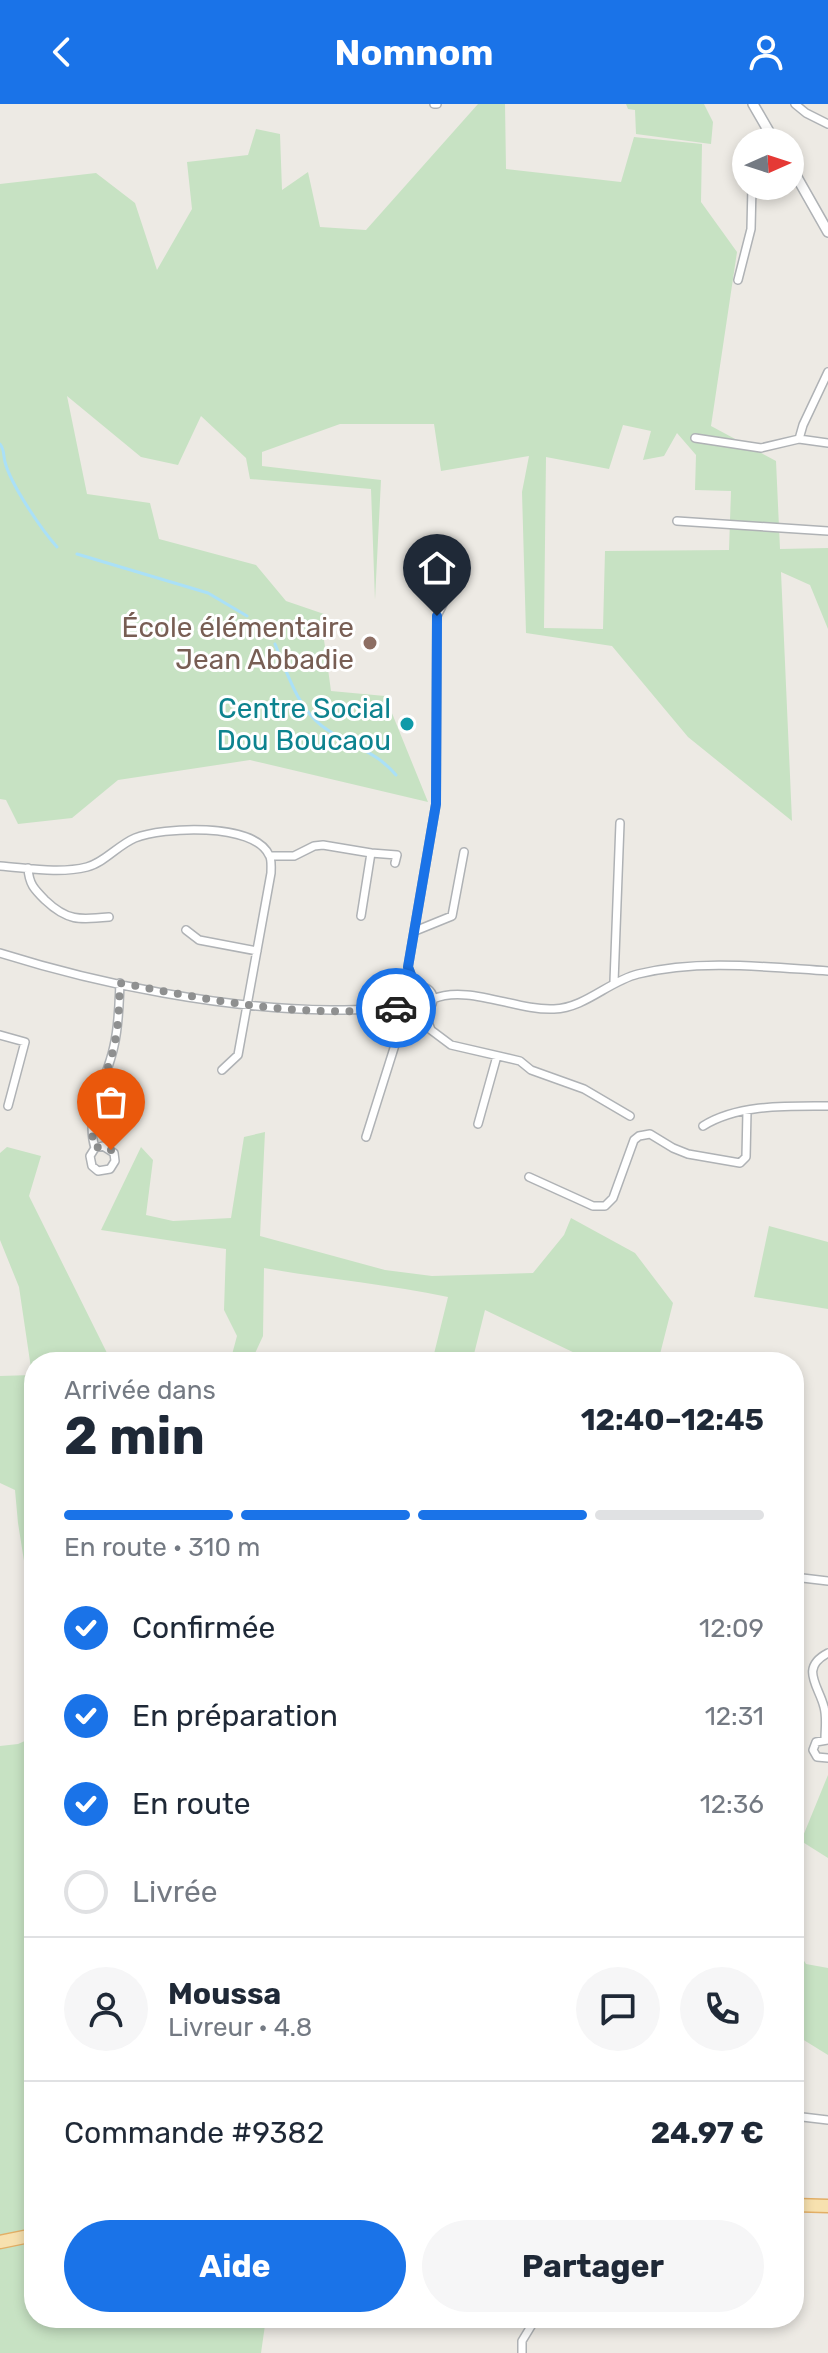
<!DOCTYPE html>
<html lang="fr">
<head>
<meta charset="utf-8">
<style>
  body { margin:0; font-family:Rubik,sans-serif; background:#f6f6f7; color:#1f2937; height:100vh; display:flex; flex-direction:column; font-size:30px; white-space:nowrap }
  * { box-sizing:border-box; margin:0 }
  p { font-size:26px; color:#747a83 }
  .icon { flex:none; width:44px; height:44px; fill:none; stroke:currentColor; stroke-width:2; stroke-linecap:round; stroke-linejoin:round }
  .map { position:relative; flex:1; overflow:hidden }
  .sheet { position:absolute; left:24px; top:1248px; width:780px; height:976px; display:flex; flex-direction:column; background:#fff; border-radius:32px; box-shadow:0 4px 12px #0003 }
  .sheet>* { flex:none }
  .needle { width:52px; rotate:87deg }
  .buttons { position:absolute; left:732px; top:24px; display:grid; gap:16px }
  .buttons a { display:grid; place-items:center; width:72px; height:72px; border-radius:50%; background:#fff; box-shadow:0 4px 12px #0003; font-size:40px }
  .pin { position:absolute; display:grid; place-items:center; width:68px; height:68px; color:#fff; margin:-82px -34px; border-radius:50% 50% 50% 0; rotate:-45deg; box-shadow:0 0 8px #0007 }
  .pin .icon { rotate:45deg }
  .courier { position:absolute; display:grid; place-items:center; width:80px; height:80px; margin:-40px; border:6px solid #1a73e8; border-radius:50%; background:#fff; color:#222; box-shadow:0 2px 10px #0007 }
  .summary em { font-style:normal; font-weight:700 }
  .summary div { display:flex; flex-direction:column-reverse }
  .summary { display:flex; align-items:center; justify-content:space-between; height:136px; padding:0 40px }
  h1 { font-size:52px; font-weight:700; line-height:60px }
  .bar { display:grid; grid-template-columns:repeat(4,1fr); gap:12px 8px; align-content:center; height:96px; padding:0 40px }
  .bar i { height:10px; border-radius:6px; background:#e0e1e3 }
  .bar .on { background:#1a73e8 }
  .bar p { grid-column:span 4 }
  .line { display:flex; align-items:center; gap:20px; padding:0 40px; border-top:2px solid #e0e1e3 }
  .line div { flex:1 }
  .round { display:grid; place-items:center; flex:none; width:84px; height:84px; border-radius:42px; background:#f6f6f7 }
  ol { padding:0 40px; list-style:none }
  li { display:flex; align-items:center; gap:24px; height:88px }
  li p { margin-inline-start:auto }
  li .icon { padding:8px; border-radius:50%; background:#1a73e8; color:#fff; stroke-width:4 }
  li:last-child { color:#747a83 }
  li i { width:44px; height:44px; border:4px solid #e0e1e3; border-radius:50% }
  .button { display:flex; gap:16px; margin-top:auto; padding:16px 40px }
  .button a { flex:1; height:92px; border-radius:48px; background:#1a73e8; color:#fff; font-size:32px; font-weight:700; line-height:92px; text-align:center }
  .button a+a { background:#f6f6f7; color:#1f2937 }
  header { display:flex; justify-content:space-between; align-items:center; height:104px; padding:0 40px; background:#1a73e8; color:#fff; font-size:36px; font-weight:700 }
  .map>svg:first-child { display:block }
</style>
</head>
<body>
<header><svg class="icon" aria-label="back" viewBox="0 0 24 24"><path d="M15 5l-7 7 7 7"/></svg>Nomnom<svg class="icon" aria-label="person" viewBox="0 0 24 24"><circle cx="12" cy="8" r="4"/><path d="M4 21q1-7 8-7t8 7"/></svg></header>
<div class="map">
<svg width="828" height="2249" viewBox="0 0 828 2249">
  <rect width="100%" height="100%" fill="#edeae4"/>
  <path fill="#c7e2c3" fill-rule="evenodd" d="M478,0H505L506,65L621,78L634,33L702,40L701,98L737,148L711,322L776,357L780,445L828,444V525L810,481L781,468L792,717L688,633L612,542L526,529L522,388L529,352L441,367L434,320H340L262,348V362L381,376L375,496L371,385L250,375L246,354L201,312L178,361L141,353L67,292L87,390L150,399L159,435L256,461L286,497L324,510L321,514L331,587L385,592L428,698L250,656L118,676L72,714L18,720L6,696L0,695V80L96,69L135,99L157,166L192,105L187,58L248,51L256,25L280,30L282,86L308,68L320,123L366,126ZM623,321L651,327L643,356L664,352L677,329L696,351L695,386L731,387L729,446L605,447L603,525L544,524L546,353L609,365Z
    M626,0H704L713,18L711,40L636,30L635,6L628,5Z
    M265,1028L260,1132L385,1166L432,1172L533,1169L564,1131L571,1114L635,1149L673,1199L658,1258H580L581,1252L485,1206L472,1258H432L448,1193C387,1180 325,1175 264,1164L263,1232L251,1258H230L237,1232L224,1206L226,1145L101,1126L141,1043L153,1056L146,1111L173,1117L231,1114L244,1033Z
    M7,1043L41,1052L29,1092L109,1253L107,1258H34V1520L18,1419L15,1386L0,1379V1272L32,1271L19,1183L0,1136V1049Z
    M769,1122L828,1138V1205L754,1193Z
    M34,1633V2214H266L261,2249H0V1642L18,1640Z
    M828,1671V1754L801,1737Z
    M794,1841L806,1860L828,1864V1951L794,1930Z"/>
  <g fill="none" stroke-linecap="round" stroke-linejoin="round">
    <path stroke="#aae0f7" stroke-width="3" d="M0,340C5,347 3,351 5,358C11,381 41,425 57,443
      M77,450L208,489L247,512
      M275,540C287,568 297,603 322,622C348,642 374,645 396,671"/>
    <g stroke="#afb2b5" stroke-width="10">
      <path id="minor" d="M434,0H437
        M795,0L806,9L828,20
        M738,176L751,125L752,82
        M828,268L803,321L799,335L828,339
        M695,334L761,344L799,335
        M677,417L828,427
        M371,749L397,751L395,759
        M270,752H294L314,742L323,741L371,749L361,812
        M0,762C28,764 59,770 87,763C104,759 118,741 135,734C162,723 254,718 269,751C272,755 271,763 271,769L238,951L222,966
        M28,764C29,780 34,785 45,796C67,817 79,816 109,813
        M186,826L199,836L257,847
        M415,827L452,812L464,748
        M0,849C102,881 224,905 331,906C358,906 384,906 410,900
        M614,878L620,719
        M409 895a12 12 0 1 1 24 0a12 12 0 1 1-24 0Z
        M416,884L408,863L436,700L437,512L443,500
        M433,895C467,880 517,907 554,905C585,904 609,877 638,870C700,855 765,863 828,867
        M424,907L431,926L451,941L520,957L531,966L584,985L630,1012
        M0,931L25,938L8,1002
        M478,1020L497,952
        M703,1022C738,1000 788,1002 828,1002
        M366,1033L400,925L410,914L425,916
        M95,1044L103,1042L114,1049L115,1057L110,1065L98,1067L92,1062L90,1052L95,1044C84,1010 107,976 114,942C119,921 119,900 120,879
        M529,1073L593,1102H605L613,1094L634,1036L639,1032L650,1030L673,1044L688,1050L740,1059L746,1053L747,1007
        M794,1473L828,1477
        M825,1635C825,1625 827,1614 824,1603C819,1582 799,1564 828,1549
        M828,1636L816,1638L813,1646L817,1653L828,1654
        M794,2012L828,2016
        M522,2249V2237L536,2214"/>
    </g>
    <g stroke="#afb2b5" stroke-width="12">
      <path id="tertiary" d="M753,0L775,38
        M790,61L828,128"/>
    </g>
    <g stroke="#e3af66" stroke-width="15">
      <path id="primary" d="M794,2101L828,2102
        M0,2138L34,2131"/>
    </g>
    <use href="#minor" stroke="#fff" stroke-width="7"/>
    <use href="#tertiary" stroke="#fff" stroke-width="9"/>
    <use href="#primary" stroke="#f7e1af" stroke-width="12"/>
  </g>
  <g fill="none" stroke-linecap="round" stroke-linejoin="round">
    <path stroke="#8f9090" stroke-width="8" stroke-dasharray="0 14.4" d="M111,1046L103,1042L95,1044C84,1009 107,976 114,942C119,921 119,900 120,879C211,896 303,915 396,904"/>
    <path stroke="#1a73e8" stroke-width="10" d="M396,904L410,900V891L416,884L408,863L436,700L437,512"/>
  </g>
  <circle fill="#8d6e63" stroke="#fff" stroke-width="3" cx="370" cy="539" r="8"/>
  <circle fill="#0f9aa8" stroke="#fff" stroke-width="3" cx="407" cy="620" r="8"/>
  <g text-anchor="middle" stroke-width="6" stroke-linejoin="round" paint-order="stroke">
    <g font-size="28" fill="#785e54" stroke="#fff" text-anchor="end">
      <text x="354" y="533">École élémentaire<tspan x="354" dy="32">Jean Abbadie</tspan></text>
    </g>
    <g font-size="28" fill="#0d838f" stroke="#fff" text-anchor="end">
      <text x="391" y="614">Centre Social<tspan x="391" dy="32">Dou Boucaou</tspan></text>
    </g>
  </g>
</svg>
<div class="buttons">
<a><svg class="needle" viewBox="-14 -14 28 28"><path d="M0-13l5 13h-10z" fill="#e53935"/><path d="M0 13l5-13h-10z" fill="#747a83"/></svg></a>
</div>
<div class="pin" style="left:111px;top:1046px;background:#ea580c"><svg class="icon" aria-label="bag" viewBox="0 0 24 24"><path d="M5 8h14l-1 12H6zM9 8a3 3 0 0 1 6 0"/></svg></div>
<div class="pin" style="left:437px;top:512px;background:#1f2937"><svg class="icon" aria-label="home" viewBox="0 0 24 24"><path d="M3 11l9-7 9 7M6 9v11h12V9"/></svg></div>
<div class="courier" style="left:396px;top:904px"><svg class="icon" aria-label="car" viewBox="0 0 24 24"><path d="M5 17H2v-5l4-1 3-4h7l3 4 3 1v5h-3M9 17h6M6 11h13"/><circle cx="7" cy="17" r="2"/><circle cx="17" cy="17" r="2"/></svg></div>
<section class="sheet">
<div class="summary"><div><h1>2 min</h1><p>Arrivée dans</p></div><em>12:40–12:45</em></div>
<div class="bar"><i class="on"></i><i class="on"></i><i class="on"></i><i></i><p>En route · 310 m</p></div>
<ol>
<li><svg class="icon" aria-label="check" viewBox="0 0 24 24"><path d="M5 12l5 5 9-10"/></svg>Confirmée<p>12:09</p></li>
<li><svg class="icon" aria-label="check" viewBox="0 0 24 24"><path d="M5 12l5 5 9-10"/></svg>En préparation<p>12:31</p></li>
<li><svg class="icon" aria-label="check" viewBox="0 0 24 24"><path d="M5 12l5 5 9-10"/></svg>En route<p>12:36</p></li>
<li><i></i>Livrée</li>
</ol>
<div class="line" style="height:144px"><a class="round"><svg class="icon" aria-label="person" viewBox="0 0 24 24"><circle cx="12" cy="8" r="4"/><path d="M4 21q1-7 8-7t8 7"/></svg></a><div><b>Moussa</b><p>Livreur · 4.8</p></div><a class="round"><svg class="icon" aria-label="chat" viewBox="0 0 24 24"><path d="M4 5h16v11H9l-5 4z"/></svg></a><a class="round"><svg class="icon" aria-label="phone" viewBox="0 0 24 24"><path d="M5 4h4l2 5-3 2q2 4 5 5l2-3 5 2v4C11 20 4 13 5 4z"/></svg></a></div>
<div class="line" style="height:104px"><div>Commande #9382</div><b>24.97 €</b></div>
<div class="button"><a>Aide</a><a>Partager</a></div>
</section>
</div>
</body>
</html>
